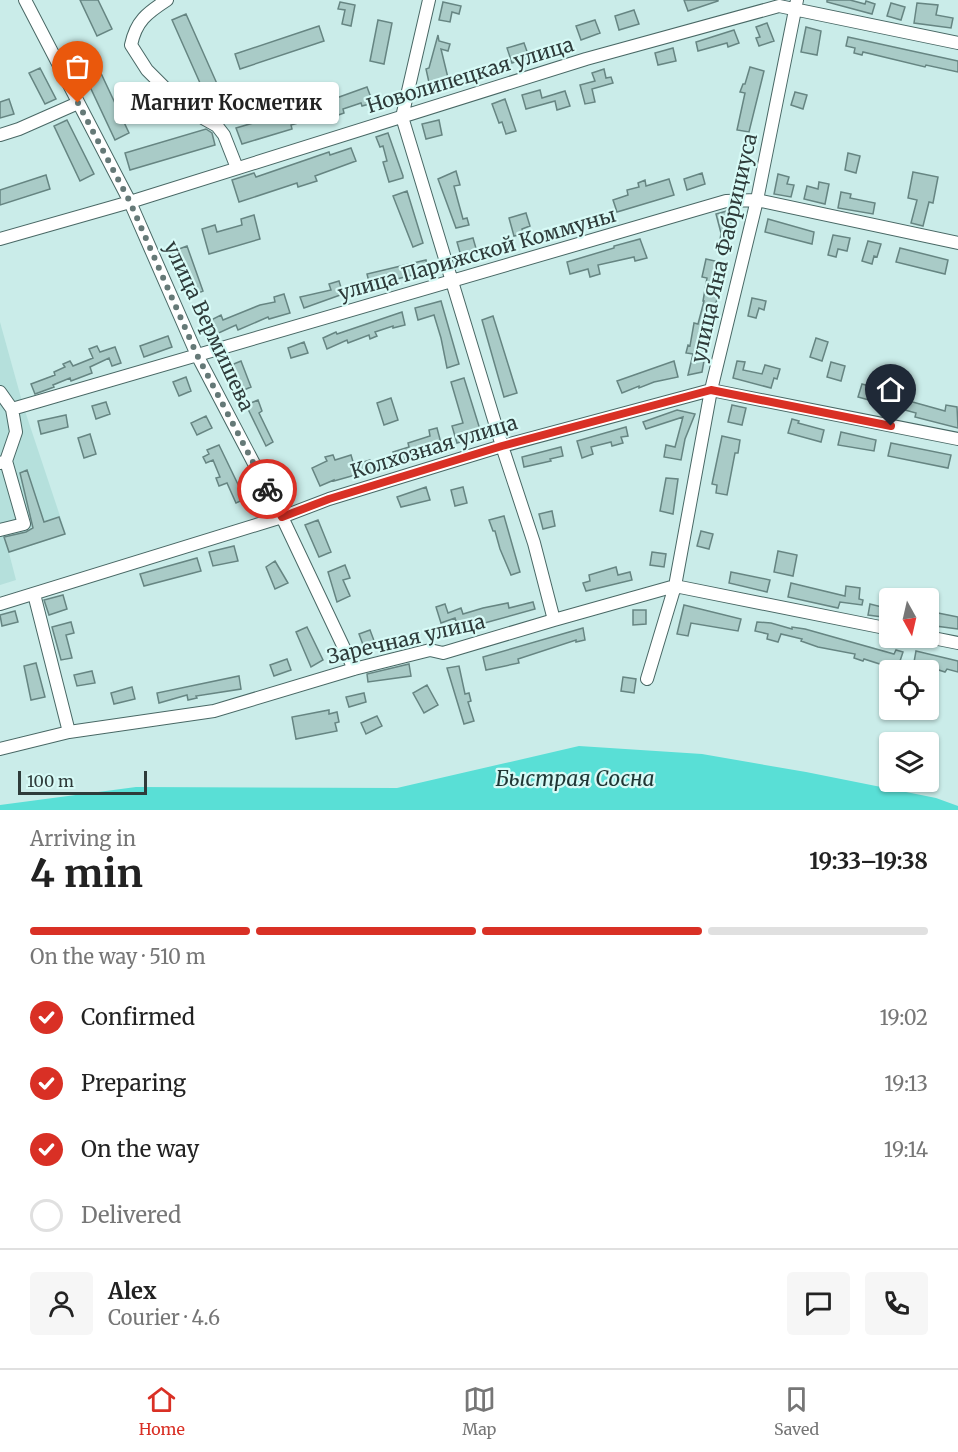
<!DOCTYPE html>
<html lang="en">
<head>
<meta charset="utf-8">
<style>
  body { margin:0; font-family:Merriweather,serif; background:#f6f6f6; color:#222; height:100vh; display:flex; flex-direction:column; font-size:22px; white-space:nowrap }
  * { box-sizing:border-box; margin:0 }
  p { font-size:20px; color:#767676 }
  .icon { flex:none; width:33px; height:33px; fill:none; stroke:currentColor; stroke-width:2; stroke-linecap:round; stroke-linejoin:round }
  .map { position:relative; height:810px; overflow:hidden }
  .details { display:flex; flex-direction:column; background:#fff; flex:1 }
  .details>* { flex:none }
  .needle { width:39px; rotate:172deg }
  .tools { position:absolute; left:879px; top:588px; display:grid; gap:12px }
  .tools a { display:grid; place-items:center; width:60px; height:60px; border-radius:6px; background:#fff; box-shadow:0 2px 4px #0004; font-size:30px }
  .scale { position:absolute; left:18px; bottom:15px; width:129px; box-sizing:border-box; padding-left:6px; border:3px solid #2e3b3a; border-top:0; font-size:16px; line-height:21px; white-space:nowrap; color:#2e3b3a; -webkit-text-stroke:4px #d7faf6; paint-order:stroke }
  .pin { position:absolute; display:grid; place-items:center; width:51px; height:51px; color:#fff; margin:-62px -26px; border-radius:50% 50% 50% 0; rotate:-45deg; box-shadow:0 0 6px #0007 }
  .pin .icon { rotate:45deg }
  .courier { position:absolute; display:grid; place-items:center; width:60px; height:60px; margin:-30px; border:4px solid #d93025; border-radius:50%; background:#fff; color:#222; box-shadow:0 2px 8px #0007 }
  .bubble { position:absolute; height:42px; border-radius:6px; background:#fff; box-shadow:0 2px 4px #0004; font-size:20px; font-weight:700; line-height:42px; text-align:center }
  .summary em { font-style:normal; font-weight:700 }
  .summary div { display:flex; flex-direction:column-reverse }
  .summary { display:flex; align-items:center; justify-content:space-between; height:102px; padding:0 30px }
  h1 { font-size:39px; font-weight:700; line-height:45px }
  .bar { display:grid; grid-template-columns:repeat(4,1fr); gap:9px 6px; align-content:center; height:72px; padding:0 30px }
  .bar i { height:8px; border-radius:4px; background:#e0e0e0 }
  .bar .active { background:#d93025 }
  .bar p { grid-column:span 4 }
  .line { display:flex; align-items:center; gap:15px; padding:0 30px; border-top:2px solid #e0e0e0 }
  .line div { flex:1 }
  .round { display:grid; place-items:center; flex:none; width:63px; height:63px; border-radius:6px; background:#f6f6f6 }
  ol { padding:0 30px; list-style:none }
  li { display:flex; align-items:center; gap:18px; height:66px }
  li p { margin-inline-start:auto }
  li .icon { padding:6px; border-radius:50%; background:#d93025; color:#fff; stroke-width:4 }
  li:last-child { color:#767676 }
  li i { width:33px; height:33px; border:3px solid #e0e0e0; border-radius:50% }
  .tabs { display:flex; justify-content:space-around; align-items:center; height:84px; border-top:2px solid #e0e0e0; background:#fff; font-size:16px; color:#767676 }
  .tabs a { display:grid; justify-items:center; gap:3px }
  .tabs .active { color:#d93025 }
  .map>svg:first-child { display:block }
</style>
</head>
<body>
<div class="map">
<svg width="958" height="810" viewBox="0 0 958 810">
  <rect width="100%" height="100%" fill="#caece9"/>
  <path fill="#b5e0dc" d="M0,322L23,405L66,534L9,553L16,580L0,585Z"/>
  <path fill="#59dfd6" d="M579,746L702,754L806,772L936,798L958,806V810H0V805L136,787L397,788Z"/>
  <path fill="#a9cbc7" stroke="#668582" stroke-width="1.5" d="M80,0H98L112,29L97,36Z
    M684,0H718V1L688,11Z
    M827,0H850L865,4L866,1L875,4L872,14L827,2Z
    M340,2L355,5L351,26L342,24L345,10L338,9Z
    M443,2L461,6L459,14L452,12L450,22L439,20Z
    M891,3L905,7L901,20L887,16Z
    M917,3L938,5L936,15L953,18L951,28L914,23Z
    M634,10L639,24L619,30L615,16Z
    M186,14L222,95L208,101L172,20Z
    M378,20L392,23L384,64L370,61Z
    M595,20L600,33L581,40L576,26Z
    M767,23L774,41L759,46L756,38L760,37L756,27Z
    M319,26L324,41L240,69L235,54Z
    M806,27L821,31L817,55L801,52Z
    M734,30L739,43L728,47L727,43L698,51L696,42Z
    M438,35L439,41L450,44L448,51L441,49L449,82L430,87L426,69L429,68Z
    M848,37L958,61V72L926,65L925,67L863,52L862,55L854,53L855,48L846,46Z
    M524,43L529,57L512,63L507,48Z
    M673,48L676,61L658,65L655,53Z
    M91,52L129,133L115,140L77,59Z
    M750,67L764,71L749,132L737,130L745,93L740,92L743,84H745Z
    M40,68L56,99L45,104L29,73Z
    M604,69L606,78L611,77L613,83L592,89L595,102L585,104L580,85L595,81L592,73Z
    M367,87L373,103L362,106L361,103L343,109L344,113L333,117L328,101Z
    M540,90L542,98L565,91L570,106L557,110L555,101L526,109L522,95Z
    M795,92L807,95L803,109L791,105Z
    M9,99L14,114L0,118V102Z
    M505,99L516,131L506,134L502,122L499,123L492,104Z
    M314,105L319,121L310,123L309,120L291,125L292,129L242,144L236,128Z
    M67,120L94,174L80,181L54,126Z
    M439,120L442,135L426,139L422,124Z
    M206,129L212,133L215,145L130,170L125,153Z
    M388,133L403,176V178L389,182L383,162L387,161L383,146L380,147L376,137Z
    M351,148L356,161L315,176L317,181L298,187L297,183L239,202L232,180L254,173L256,177L329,152L330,155Z
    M848,153L860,156L856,173L845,170Z
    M456,171L460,185L454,186L458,201L463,219L467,218L469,225L456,228L438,179Z
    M913,172L938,177L933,203L929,202L923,226L911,223L917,200L908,198Z
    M702,173L705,184L687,190L684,179Z
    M778,174L789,177L787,184L794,185L791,197L774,194Z
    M46,175L50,189L0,205V190Z
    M669,179L674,195L617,212L613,200L628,195L627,190L639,187L638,183L645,180L646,186Z
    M819,182L829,184L825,204L804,199L807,186L818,189Z
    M407,191L423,243L413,247L393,196Z
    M841,192L851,194L850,198L875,203L873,214L838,208Z
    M727,211L731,223L727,249L719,248L721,233L716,214Z
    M526,213L530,226L522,229L523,234L514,236L509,218Z
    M254,215L260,239L209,254L202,229L215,225L217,232L242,225L241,219Z
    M768,219L814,232L812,244L765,232Z
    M833,235L850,238L847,251L838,249L836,257L828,255Z
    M473,238L477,252L461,256L457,242Z
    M640,239L647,258L635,261L634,257L598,265L600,274L590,277L588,269L570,274L567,262L614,248V246Z
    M868,241L881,244L877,257L874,256L872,264L862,261Z
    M187,246L203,291L191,296L171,252Z
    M900,248L948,260L945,274L896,262Z
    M706,259L724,263L718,291L719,292L712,317L702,372L688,375L693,354L686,353L688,345L690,346L694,323L698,324L704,301H703L707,278L702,277Z
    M426,260L428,271L370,286L367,274Z
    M339,281L343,294L304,308L300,297L331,290L329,284Z
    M284,294L290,313L269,319L268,317L238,330L236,325L212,336L208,327L213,324L211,320L221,315L223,320L260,305L275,302L274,297Z
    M752,298L766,301L764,310L759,308L756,318L748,316Z
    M441,301L459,364L447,368L441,338L434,315L418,320L415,308Z
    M402,312L405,325L393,328V326L375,332L377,336L370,339L369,335L348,343L347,340L327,349L323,338L336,332L337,334Z
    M493,316L517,393L504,397L482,320Z
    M168,336L172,347L144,357L140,346Z
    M816,338L828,342L822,361L810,357Z
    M304,342L308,353L291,358L288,348Z
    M97,346L100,352L115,347L121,363L112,366L109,358L90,367L92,373L71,381L70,378L53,385L54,387L35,394L31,384L55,375L54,372L65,367L63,364L70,361L73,366L93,358L89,349Z
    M241,361L251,387L239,392L229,366Z
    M674,361L678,377L654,382L639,388V386L622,393L617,381Z
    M737,361L745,362L743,370L762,374L765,365L780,369L777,379L774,378L771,388L733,378Z
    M831,362L845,366L841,381L827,377Z
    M186,377L191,391L179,396L173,382Z
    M464,378L482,436L457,443L452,426L463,423L451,382Z
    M862,384L892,392L893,385L912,390L909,401L945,411L946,405L957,407L958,428L915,417L916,413L858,397Z
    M391,398L398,420L384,425L377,403Z
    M258,400L262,411L259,413L273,442L266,446L246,405Z
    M106,402L110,414L96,419L92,406Z
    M732,405L746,408L742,425L728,422Z
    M677,410L695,414L685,439L681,460L664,457L666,445L675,447L683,417L646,429L643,422Z
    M66,415L68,427L41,434L38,421Z
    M206,416L212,428L197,435L191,423Z
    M792,419L799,421L798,423L824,430L821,442L788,433Z
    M626,427L628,436L621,437L623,443L612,446L611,442L591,447L593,454L582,458L577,441Z
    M437,428L442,447L397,462L393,452L409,447L408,443L430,436L429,430Z
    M841,432L876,440L874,451L838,445Z
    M90,434L96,454L84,458L78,438Z
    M722,436L740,440L738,453H735L727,495L716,493L717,485L712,484Z
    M891,443L951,455L948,468L888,456Z
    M219,445L245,499L236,503L227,483L219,486L216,478L220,477L213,460L206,463L203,457L209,454L207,450Z
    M561,447L563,456L550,459L551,461L524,467L522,457Z
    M333,455L335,460L351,455L354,465L370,460L373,470L334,481V480L320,486L312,468L327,461L325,457Z
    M27,470L44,522L59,517L65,534L9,552L4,537L26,532L33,528L20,473Z
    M666,478L678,479L673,514L660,511Z
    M426,487L430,500L401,507L397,497Z
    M463,487L467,503L455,506L451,490Z
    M552,511L555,526L543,529L539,514Z
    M504,516L520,572L511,575L500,549L495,531H493L489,520Z
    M318,520L331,552L319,557L305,525Z
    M701,531L713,534L709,549L697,546Z
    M234,546L238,561L213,566L209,552Z
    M778,551L797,555L793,576L774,572Z
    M652,552L666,554L664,567L650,565Z
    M197,558L201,571L144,586L140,574Z
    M275,561L288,583L275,589L266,567Z
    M345,565L350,578L343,580L350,596L337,602L328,572Z
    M616,567L618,575L630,572L632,580L586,591L583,583L590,581L589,575Z
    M731,572L770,580L767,592L729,583Z
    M791,583L845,596L846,586L860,588L859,599L863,600L862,605L840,602L838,608L788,597Z
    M63,595L67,609L49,615L44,600Z
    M533,602L535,609L459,630L455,618L441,623L436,607L445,604L448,613L461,608L463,614L483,608L508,603L509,608Z
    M870,604L890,609V618L868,615Z
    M684,605L741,619L738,631L691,623L688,636L677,634Z
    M633,610H646V624L633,625Z
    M15,611L18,622L2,626L0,615Z
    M938,613L958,617V629L928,625V615L937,616Z
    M71,622L74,633L66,635L72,658L61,660L52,627Z
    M757,622L771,623L792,629V627L805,629L894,654L896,650L903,652L899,664L888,661L886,666L864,659L863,661L854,658L855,654L818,647L801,641L802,639L781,634L778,642L767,639L768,634L755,631Z
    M307,627L323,660L311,667L296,632Z
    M583,628L585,640L576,642V640L518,659L519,663L486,670L483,657Z
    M370,630L376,646L365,650L359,634Z
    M916,651L958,661V672L947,669L945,672L914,662Z
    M287,659L291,670L274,676L270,665Z
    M36,663L45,697L31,700L24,666Z
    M409,664L411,676L368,682L367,674Z
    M459,666L465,694L469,693L471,701L468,702L474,721L464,724L447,668Z
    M92,671L95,683L77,686L74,675Z
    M239,676L241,689L196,696L197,698L188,700L187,695L159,703L157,693Z
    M623,677L636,679L634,693L621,691Z
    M427,685L438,705L424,713L413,693Z
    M132,687L135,699L114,704L111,693Z
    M364,693L366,702L349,707L346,697Z
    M329,710V714L337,712L339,722L335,723L337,731L296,739L292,717Z
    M377,716L382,726L366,734L361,723Z"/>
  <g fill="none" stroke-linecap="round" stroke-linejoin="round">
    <g stroke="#496865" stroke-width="14">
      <path id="minor" d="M25,0L130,202L197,355L282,517L354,669
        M167,0C147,13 136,21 131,45L147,70L185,108L217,126L224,135L237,168
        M429,0L402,117L502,446L534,543L554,620
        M0,135L19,129L78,103
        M0,239L130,202L586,59L779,6L958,43
        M0,392L12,409L16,432L6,461L0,463
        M12,409L726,201L757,200L958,243
        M0,530L24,524L6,461
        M34,594L69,732L214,711L354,669L430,650L443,653L554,620L675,586L890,629
        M0,604L282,517L329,499L502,446L711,390L958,439
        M928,637L958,643
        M647,679L675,586L711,390L757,200L797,0
        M0,749L69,732"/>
    </g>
    <use href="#minor" stroke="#fff" stroke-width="12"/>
  </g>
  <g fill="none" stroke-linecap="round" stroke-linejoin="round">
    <path stroke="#657977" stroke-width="6" stroke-dasharray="0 10.8" d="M78,103L130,202L197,355L267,489"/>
    <path stroke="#d93025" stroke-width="8" d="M267,489L282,517L329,499L502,446L711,390L891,426"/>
  </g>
  <g text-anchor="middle" stroke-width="4.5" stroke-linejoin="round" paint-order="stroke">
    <g font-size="20" fill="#2e3b3a" stroke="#d7faf6">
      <text transform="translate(470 75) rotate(-17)" y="7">Новолипецкая улица</text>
      <text transform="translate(724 248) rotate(-77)" y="7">улица Яна Фабрициуса</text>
      <text transform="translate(477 254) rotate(-16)" y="7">улица Парижской Коммуны</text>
      <text transform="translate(209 326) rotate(65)" y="7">улица Вермишева</text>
      <text transform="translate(434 447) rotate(-17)" y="7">Колхозная улица</text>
      <text transform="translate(406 639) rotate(-13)" y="7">Заречная улица</text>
    </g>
    <g font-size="21" font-style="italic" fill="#1f3634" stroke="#d7faf6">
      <text x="575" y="786">Быстрая Сосна</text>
    </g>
  </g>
</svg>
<div class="tools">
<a><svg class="needle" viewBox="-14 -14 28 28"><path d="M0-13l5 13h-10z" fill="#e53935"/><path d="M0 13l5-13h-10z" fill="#767676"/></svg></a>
<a><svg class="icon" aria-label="locate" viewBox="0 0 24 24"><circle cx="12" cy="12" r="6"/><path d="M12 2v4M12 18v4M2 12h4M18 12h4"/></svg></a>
<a><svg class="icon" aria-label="layers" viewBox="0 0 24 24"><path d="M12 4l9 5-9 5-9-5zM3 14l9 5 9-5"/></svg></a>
</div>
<div class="scale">100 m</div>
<div class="pin" style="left:78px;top:103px;background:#ea580c"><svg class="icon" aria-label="bag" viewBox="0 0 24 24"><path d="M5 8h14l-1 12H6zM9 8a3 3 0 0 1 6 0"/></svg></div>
<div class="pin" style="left:891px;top:426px;background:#1f2937"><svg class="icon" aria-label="home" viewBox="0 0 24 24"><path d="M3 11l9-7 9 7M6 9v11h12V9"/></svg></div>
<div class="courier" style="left:267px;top:489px"><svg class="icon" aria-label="bike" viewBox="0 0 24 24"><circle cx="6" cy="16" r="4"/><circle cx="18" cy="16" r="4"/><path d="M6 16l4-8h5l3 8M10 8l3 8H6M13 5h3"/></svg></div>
<div class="bubble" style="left:114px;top:82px;width:225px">Магнит Косметик</div>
</div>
<section class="details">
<div class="summary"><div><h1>4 min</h1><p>Arriving in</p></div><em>19:33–19:38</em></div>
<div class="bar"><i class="active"></i><i class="active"></i><i class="active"></i><i></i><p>On the way · 510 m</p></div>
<ol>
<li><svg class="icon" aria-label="check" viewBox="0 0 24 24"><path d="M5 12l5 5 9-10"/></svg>Confirmed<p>19:02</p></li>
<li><svg class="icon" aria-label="check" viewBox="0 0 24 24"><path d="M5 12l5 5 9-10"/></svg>Preparing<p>19:13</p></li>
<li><svg class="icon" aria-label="check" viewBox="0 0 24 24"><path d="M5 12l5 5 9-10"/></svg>On the way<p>19:14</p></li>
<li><i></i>Delivered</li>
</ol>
<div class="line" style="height:108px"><a class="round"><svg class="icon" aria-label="person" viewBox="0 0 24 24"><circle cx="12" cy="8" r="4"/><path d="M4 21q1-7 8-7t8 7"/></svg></a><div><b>Alex</b><p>Courier · 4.6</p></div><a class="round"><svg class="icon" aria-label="chat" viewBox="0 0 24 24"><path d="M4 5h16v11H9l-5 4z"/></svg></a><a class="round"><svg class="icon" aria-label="phone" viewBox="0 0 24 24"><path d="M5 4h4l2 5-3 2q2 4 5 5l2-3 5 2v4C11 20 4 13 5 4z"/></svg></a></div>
</section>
<nav class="tabs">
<a class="active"><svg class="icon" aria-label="home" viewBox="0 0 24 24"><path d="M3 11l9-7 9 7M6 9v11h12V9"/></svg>Home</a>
<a><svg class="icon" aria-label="map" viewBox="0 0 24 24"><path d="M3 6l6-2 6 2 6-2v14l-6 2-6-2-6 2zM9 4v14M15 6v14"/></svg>Map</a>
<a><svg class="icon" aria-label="saved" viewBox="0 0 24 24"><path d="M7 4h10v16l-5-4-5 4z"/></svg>Saved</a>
</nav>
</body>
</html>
